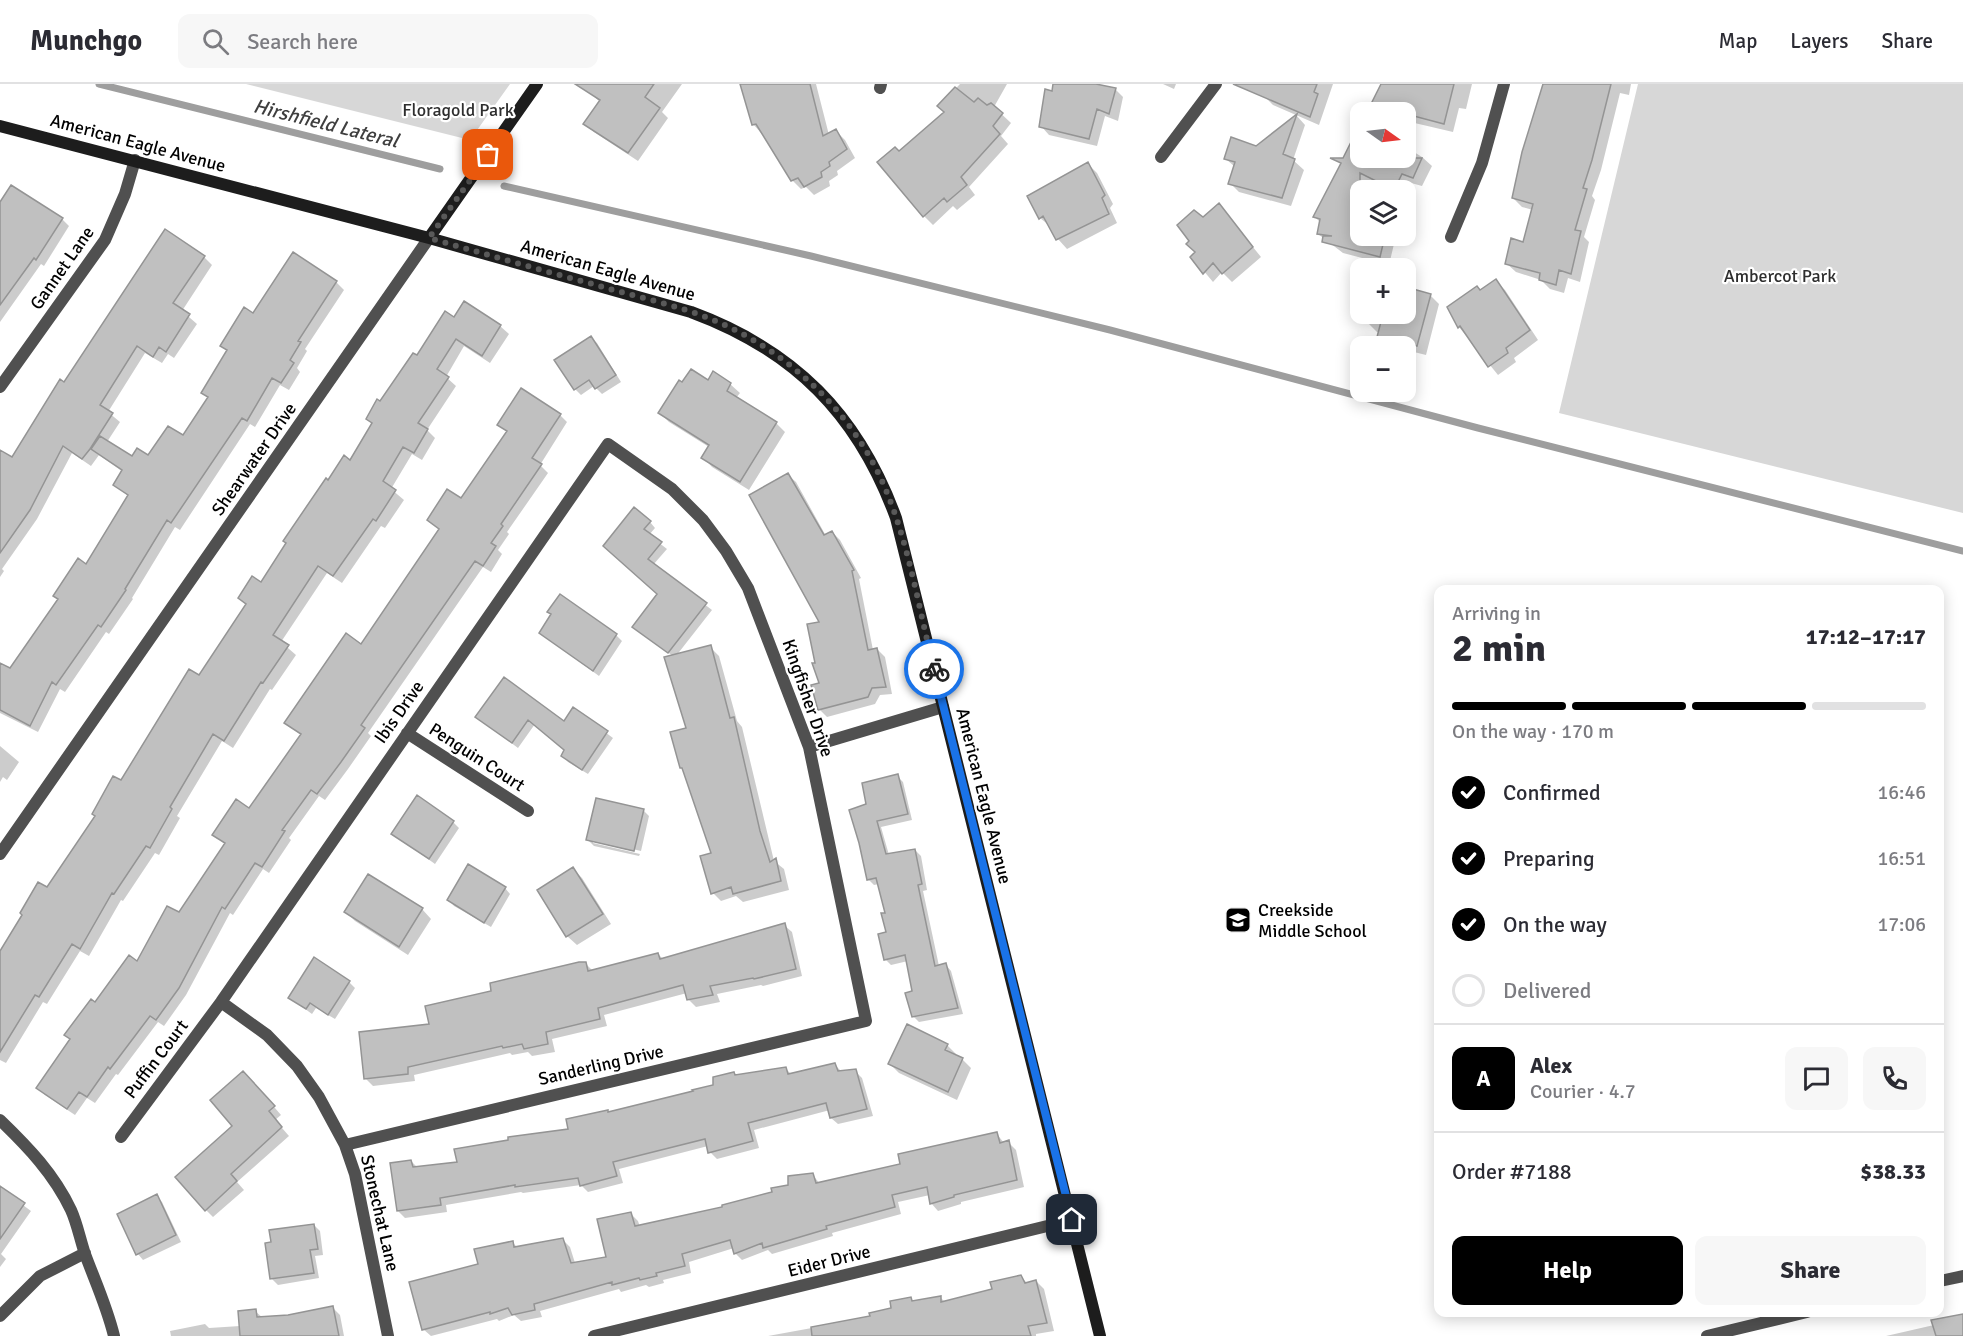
<!DOCTYPE html>
<html lang="en">
<head>
<meta charset="utf-8">
<style>
  body { margin:0; font-family:Signika,sans-serif; background:#f7f7f7; color:#2b2b33; height:100vh; display:flex; flex-direction:column; font-size:22px; white-space:nowrap }
  * { box-sizing:border-box; margin:0 }
  p { font-size:20px; color:#7c7c81 }
  .icon { flex:none; width:33px; height:33px; fill:none; stroke:currentColor; stroke-width:2; stroke-linecap:round; stroke-linejoin:round }
  .map { position:relative; flex:1; overflow:hidden }
  .sheet { position:absolute; left:1434px; top:501px; width:510px; height:732px; display:flex; flex-direction:column; background:#fff; border-radius:12px; box-shadow:0 3px 15px #0003 }
  .sheet>* { flex:none }
  .needle { width:39px; rotate:104deg }
  .tools { position:absolute; left:1350px; top:18px; display:grid; gap:12px }
  .tools a { display:grid; place-items:center; width:66px; height:66px; border-radius:12px; background:#fff; box-shadow:0 3px 15px #0003; font-size:30px }
  .pin { position:absolute; display:grid; place-items:center; width:51px; height:51px; color:#fff; margin:-26px; border-radius:12px; box-shadow:0 3px 9px #0006 }
  .courier { position:absolute; display:grid; place-items:center; width:60px; height:60px; margin:-30px; border:4px solid #1a73e8; border-radius:50%; background:#fff; color:#222; box-shadow:0 2px 8px #0007 }
  .headline em { font-style:normal; font-weight:700 }
  .headline div { display:flex; flex-direction:column-reverse }
  .headline { display:flex; align-items:center; justify-content:space-between; height:102px; padding:0 18px }
  h1 { font-size:39px; font-weight:700; line-height:45px }
  .bar { display:grid; grid-template-columns:repeat(4,1fr); gap:9px 6px; align-content:center; height:72px; padding:0 18px }
  .bar i { height:8px; border-radius:4px; background:#e1e1e2 }
  .bar .selected { background:#000 }
  .bar p { grid-column:span 4 }
  .line { display:flex; align-items:center; gap:15px; padding:0 18px; border-top:2px solid #e1e1e2 }
  .line div { flex:1 }
  .round { display:grid; place-items:center; flex:none; width:63px; height:63px; border-radius:12px; background:#f7f7f7 }
  ol { padding:0 18px; list-style:none }
  li { display:flex; align-items:center; gap:18px; height:66px }
  li p { margin-inline-start:auto }
  li .icon { padding:6px; border-radius:50%; background:#000; color:#fff; stroke-width:4 }
  li:last-child { color:#7c7c81 }
  li i { width:33px; height:33px; border:3px solid #e1e1e2; border-radius:50% }
  .primary-button { display:flex; gap:12px; margin-top:auto; padding:12px 18px }
  .primary-button a { flex:1; height:69px; border-radius:12px; background:#000; color:#fff; font-size:24px; font-weight:700; line-height:69px; text-align:center }
  .primary-button a+a { background:#f7f7f7; color:#2b2b33 }
  header { display:flex; align-items:center; gap:36px; box-sizing:border-box; height:84px; padding:0 30px; background:#fff; border-bottom:2px solid #e1e1e2 }
  header strong { font-size:28px }
  nav { display:flex; gap:33px; margin-inline-start:auto; font-size:21px }
  .search { width:420px; height:54px; background:#f7f7f7; display:flex; align-items:center; gap:15px; box-sizing:border-box; padding:0 21px; border-radius:12px; color:#7c7c81; font-size:22px }
  .map>svg:first-child { display:block }
</style>
</head>
<body>
<header>
<strong>Munchgo</strong>
<div class="search"><svg class="icon" aria-label="search" viewBox="0 0 24 24"><circle cx="10" cy="10" r="6"/><path d="M15 15l6 6"/></svg>Search here</div>
<nav><a>Map</a><a>Layers</a><a>Share</a></nav>
</header>
<div class="map">
<svg width="1963" height="1252" viewBox="0 0 1963 1252">
  <rect width="100%" height="100%" fill="#fff"/>
  <path fill="#d7d7d7" d="M246,0H510L470,56Z
    M1638,0H1963V429L1559,329Z"/>
  <path fill="#0003" d="M594,0H682L662,28L668,34L638,77L594,48L585,39L600,18L588,7Z
    M742,0H816L829,51L836,47L845,56L855,74L837,87L838,91L829,97L830,102L814,111L806,103L801,105L792,96L762,50L753,40Z
    M960,0H1007L994,23L1011,39L1001,52L1008,60L969,103L975,111L957,126L953,122L933,141L924,132L899,69L946,28L939,22Z
    M1055,0H1096L1115,5L1123,13L1118,37L1105,32L1097,62L1049,51L1041,42Z
    M1163,0H1176L1174,5Z
    M1269,0H1333L1319,41L1273,21L1264,12Z
    M1391,0H1472L1466,25L1459,24L1453,48L1406,37V28H1392L1389,26Z
    M1551,0H1631L1629,11L1620,9L1601,86L1592,112L1595,116L1584,153L1589,158L1580,198L1568,194L1564,209L1550,205L1541,196L1516,188L1506,179L1525,160L1533,126L1522,123L1513,114Z
    M1297,32L1305,41L1293,76L1304,86L1291,122L1239,108L1230,99L1235,83L1226,75L1256,63Z
    M1360,43V74H1406V63L1422,73L1432,82L1422,102L1411,99L1406,111V106H1360V152H1385L1394,160L1389,181L1343,169L1318,150L1321,139L1315,133Z
    M1088,80L1097,89L1113,120L1110,124L1117,139L1067,165L1058,155L1050,142L1040,134Z
    M0,121L62,135L69,142L44,182L41,180L0,238Z
    M1219,121L1261,173L1232,198L1222,188L1213,198L1192,173L1197,168L1204,135Z
    M293,170L336,198L344,206L305,265L307,267L297,284L300,288L289,306L280,301L255,343L250,340L180,446L175,443L132,514L133,515L109,550L106,548L65,608L60,605L38,648L0,629V585L10,586L87,482L129,413L115,400L123,388L99,371L91,382L72,369L37,435L2,485L4,487L0,493V378L13,375L65,300L204,173L212,181L182,227L197,240L174,274L168,270L162,279L145,269L108,328L120,338L107,358L132,374L149,373L183,354L209,315L203,309L228,267L222,261L254,231Z
    M1496,197L1505,206L1538,256L1514,274L1516,278L1498,291L1459,243L1449,223L1480,208Z
    M1406,204L1430,211L1439,220L1426,271L1406,266V262H1388L1379,253L1380,248H1377L1368,239L1369,230H1406Z
    M455,235L500,242L509,250L490,279L464,262L446,293L456,302L427,346L435,354L422,376L412,370L391,405L404,416L385,444L381,442L342,499L327,489L281,558L296,571L272,606L270,605L233,664L222,657L177,732L180,734L159,771L155,769L123,817L121,816L89,872L80,867L47,920L43,918L6,979L0,976V870L122,698L199,593L246,521L240,514L261,500L329,398L351,378L373,340L381,319L417,273Z
    M591,254L597,259L621,298L602,310L594,302L581,311L575,305Z
    M714,290L730,300L740,309L736,314L776,339L785,348L749,406L712,383L703,373L709,363L669,338L660,329L708,298Z
    M560,331L567,338L540,381L548,389L507,448L509,450L498,466L502,470L491,488L483,483L368,649L371,652L348,685L325,716L319,712L289,754L291,756L269,789L263,785L233,831L230,829L186,911L164,942L158,938L118,991L116,990L95,1019L87,1014L75,1031L45,1011L38,1004L95,920L138,880L180,830L226,761L214,751L250,726L302,652L286,638L362,562L440,446L429,436L461,417L508,349L499,340Z
    M788,391L796,398L826,452L832,448L840,456L861,494L859,495L873,566L877,565L885,573L892,610L880,611L875,620L827,633L819,625L821,600L817,580L821,539Z
    M650,438L655,444L649,451L667,465L653,481L712,526L676,572L710,563L719,572L737,637L742,643L774,777L784,785L789,806L743,818L736,812L721,817L713,809L712,770L684,686L682,684L688,646L673,572L640,548L659,510L611,468Z
    M553,531L616,551L622,557L599,592L547,554Z
    M505,595L564,639L574,625L613,654L588,690L568,678L563,672L566,666L535,640L518,664L477,633Z
    M0,662L19,678L7,696L3,693L0,698Z
    M897,692L903,698L912,736L881,743L889,771L915,766L921,772L927,806L923,807L939,882L946,881L951,887L963,930L919,938L913,932L914,908L908,877L891,881L885,875L887,830L879,800L874,801L868,795V721Z
    M643,726L649,732L641,767L593,756V759L640,770L639,772L594,762L588,756Z
    M453,738L459,744L435,780L393,750Z
    M573,785L582,794L611,840L577,861L567,852L539,806Z
    M369,792L422,825L431,835L408,871L355,837L346,828Z
    M505,804L510,810L491,843L454,822L449,816Z
    M784,841L792,848L802,892L763,902L761,901L717,910L720,918L696,923L688,915L687,909L604,931L607,942L552,955L555,968L532,972L528,968L512,971L510,969L414,991L415,997L373,1002L365,994L431,941L493,909L586,880L593,887L658,870L663,875Z
    M349,898L355,904L335,935L316,924L312,930L290,914Z
    M947,961L956,970L955,972L962,975L971,984L957,1016L899,989L890,980Z
    M835,981L842,988L855,987L862,994L873,1032L838,1040L831,1034L830,1026L754,1046L759,1064L717,1075L710,1068L708,1062L619,1085L623,1099L588,1108L581,1101L523,1109L521,1108L446,1121L447,1128L405,1134L398,1127L411,1077L418,1084L458,1079L570,1046L609,1030L715,1002L734,990L737,992L786,985L792,991Z
    M251,996L281,1031L275,1036L289,1052L237,1098L244,1106L213,1133L206,1126Z
    M996,1049L1004,1059L1008,1058L1016,1066L1024,1103L961,1118V1120L938,1127L931,1119L930,1111L898,1118L901,1130L832,1149L833,1152L772,1170L768,1166L742,1176L735,1169L734,1164L689,1178L691,1189L663,1196L664,1199L649,1203L646,1201L621,1208L619,1205L540,1227L542,1233L521,1237L514,1231L499,1237L497,1235L431,1252L423,1245L479,1181L512,1158L518,1164L563,1156L570,1163L575,1179L608,1174L631,1130L638,1137L640,1143L724,1124L774,1109L812,1090L820,1100L902,1081Z
    M0,1104L31,1127L1,1170L6,1175L0,1183Z
    M156,1112L162,1118L181,1158L143,1176L138,1170Z
    M314,1141L320,1147L323,1171L315,1172L319,1194L278,1201L272,1195Z
    M1020,1192L1028,1200L1036,1197L1044,1205L1054,1247L1036,1250V1252H768L872,1233L911,1215L914,1218L940,1213L945,1218L994,1206Z
    M333,1224L340,1231L344,1252H171L170,1247L205,1240L209,1244L240,1242L255,1227L263,1234L288,1233Z
    M1963,1231V1252H1886L1934,1241Z"/>
  <g fill="none" stroke-linecap="round" stroke-linejoin="round">
    <path stroke="#9e9e9e" stroke-width="7" d="M99,0L440,85
      M504,102L811,172L1110,246L1478,344L1963,467"/>
  </g>
  <path fill="#c0c0c0" stroke="#949494" stroke-width="1.5" d="M575,0H654L645,13L660,24L628,69L583,40L600,16Z
    M740,0H810L823,52L836,45L847,65L829,78L830,82L821,88L822,93L804,103L798,94L791,97L756,40L752,41Z
    M1053,0H1096L1116,4L1109,30L1097,25L1089,55L1039,43L1045,5L1052,7Z
    M1233,0H1317L1314,8L1318,10L1310,33Z
    M1381,0H1454L1444,40L1406,30V28H1397L1370,22Z
    M1543,0H1611L1592,76L1583,104L1587,105L1575,146L1581,147L1571,190L1559,186L1556,201L1539,196L1540,189L1505,180L1511,154L1523,158L1533,120L1512,114L1522,68Z
    M955,3L974,18L978,14L987,21L991,19L1003,29L993,42L1000,50L961,93L967,101L947,118L944,114L923,133L877,78L895,63L899,67L944,28L937,22Z
    M1297,30L1283,70L1295,75L1282,114L1228,100L1235,78L1224,75L1231,53L1256,62Z
    M1360,40V74H1422L1413,94L1402,90L1394,106L1360,89V152H1385L1380,173L1322,158L1323,152H1332L1317,150L1320,135L1313,133L1341,79L1330,74H1343Z
    M1088,78L1105,111L1102,114L1109,130L1056,156L1043,132L1039,135L1027,112Z
    M11,101L63,134L36,176L34,174L0,221V118Z
    M1219,119L1253,163L1222,190L1213,179L1203,190L1190,173L1195,168L1186,160L1189,157L1177,141L1194,126L1203,133Z
    M165,145L205,172L173,219L190,230L166,268L159,263L153,273L137,262L100,321L113,329L90,365L82,375L63,362L30,426L0,469V366L12,373L60,295L64,298Z
    M293,168L337,197L298,257L301,258L290,276L294,279L281,299L272,294L247,337L242,334L171,439L167,436L125,505L126,506L101,543L98,541L56,601L52,598L30,642L0,626V579L10,584L58,515L53,512L78,474L86,480L128,411L113,401L122,386L91,365L100,352L132,372L137,364L148,371L168,342L183,351L208,313L201,309L227,266L220,262L244,223L253,229Z
    M1496,195L1530,246L1506,264L1508,269L1488,283L1460,242L1458,244L1447,223L1477,202L1480,206Z
    M1406,203L1431,210L1417,262L1377,253L1383,230H1406Z
    M464,217L501,241L482,272L456,255L437,285L449,293L418,339L428,345L414,369L403,363L383,397L396,406L376,437L373,435L333,492L318,482L273,551L289,561L263,599L261,598L224,657L213,650L170,723L172,725L150,764L146,762L114,810L112,809L80,865L72,860L39,913L35,911L0,968V867L22,831L20,829L38,798L47,803L95,732L92,730L113,692L121,696L189,585L199,591L246,520L238,514L252,492L261,498L286,459L283,457L326,394L328,396L344,371L350,376L372,339L366,335L377,315L380,317L413,269L417,271L445,227L454,233Z
    M591,252L616,291L595,305L589,296L574,306L554,276Z
    M691,285L708,296L713,287L731,299L727,307L777,338L740,398L701,374L709,361L658,329L679,296L682,298Z
    M521,304L561,330L532,374L542,380L501,440L503,442L491,459L496,462L483,482L475,477L361,641L365,644L341,678L317,710L311,706L282,746L285,747L262,783L255,779L225,825L222,823L179,904L156,936L150,932L110,985L108,983L87,1013L79,1008L67,1025L36,1004L70,955L64,951L91,915L95,918L129,871L137,877L167,822L179,828L225,759L212,751L236,715L249,724L301,650L284,639L346,549L361,560L439,445L427,436L447,405L461,414L507,347L497,341Z
    M788,389L824,451L832,447L854,486L852,487L868,566L877,564L886,603L872,604L868,613L818,626L811,601L819,599L812,579H815L807,540L819,538L749,411Z
    M634,423L651,437L644,445L662,458L648,475L707,519L668,569L632,543L657,510L603,462Z
    M560,510L617,550L593,587L539,549L551,530L547,528Z
    M711,561L730,634L734,633L760,747L770,778L776,774L781,797L733,810L731,803L711,810L700,772L711,769L682,684H680L670,648L686,644L664,573Z
    M504,593L564,637L573,623L608,647L582,686L561,672L564,666L528,636L512,659L475,633Z
    M898,690L908,730L877,737L886,770L915,765L922,800L918,801L935,882L946,879L958,924L912,933L905,909L912,907L905,871L884,876L878,850L886,848L881,829H885L876,794L867,796L859,759L849,726L866,720L862,699Z
    M417,711L454,737L429,775L391,750Z
    M596,714L644,725L634,767L586,756Z
    M468,780L506,803L484,839L447,816Z
    M573,783L603,830L566,853L537,806Z
    M368,790L423,824L399,863L344,828Z
    M785,839L796,885L754,895L753,894L710,902L713,911L687,916L683,901L598,924L600,935L546,948L548,960L524,965L522,960L503,964L502,962L408,983V990L364,995L359,948L429,940L425,922L491,907L490,899L579,878H586L588,887L658,869L660,875Z
    M314,873L350,897L328,931L310,919L306,925L288,914Z
    M907,940L948,960L945,966L963,974L948,1008L888,980Z
    M835,979L838,987L856,985L867,1025L830,1034L826,1019L748,1039L753,1057L708,1069L705,1055L613,1078L617,1092L580,1102L578,1094L515,1103V1101L440,1114L441,1121L397,1127L390,1079L411,1076L413,1083L457,1078L454,1065L508,1056V1053L568,1045L566,1035L608,1026V1028L693,1007L692,1006L713,1001V993L734,988L735,991L786,983L788,990Z
    M243,987L275,1022L269,1027L282,1043L231,1090L237,1097L205,1127L175,1093L232,1042L210,1016Z
    M997,1048L1000,1059L1009,1056L1017,1096L954,1111V1113L930,1120L927,1103L892,1111L895,1123L826,1142L827,1145L763,1164L762,1159L734,1170L730,1156L682,1170L685,1182L656,1189L657,1192L640,1196L639,1194L612,1201V1198L534,1220L535,1226L512,1231L508,1224L490,1230V1228L422,1246L409,1198L478,1180L474,1165L513,1157L514,1163L563,1154L571,1179L606,1173L597,1135L631,1128L635,1142L722,1123V1121L772,1108L771,1104L788,1101V1092L813,1089L816,1099L900,1080L898,1070Z
    M0,1102L25,1119L0,1155Z
    M157,1110L176,1151L136,1171L117,1130Z
    M314,1140L318,1165L310,1166L314,1189L270,1195L265,1159L271,1158L269,1146Z
    M1021,1191L1025,1199L1036,1196L1047,1239L1028,1242L1031,1252H812L811,1243L870,1232L869,1229L891,1224L890,1217L911,1213L912,1217L941,1212V1218L992,1205L990,1198Z
    M333,1222L339,1252H240L238,1227L256,1225L257,1233L288,1231Z
    M1963,1230V1252H1936L1931,1236Z"/>
  <g fill="none" stroke-linecap="round" stroke-linejoin="round">
    <path stroke="#505050" stroke-width="12" d="M880,4L881,0
      M1161,73L1216,0
      M1451,153L1482,79L1504,0
      M0,303L105,156L125,110L135,76
      M407,649L528,727
      M809,663L943,623
      M0,770L429,154
      M221,918L267,951L297,982L319,1013L345,1061L355,1090L388,1252
      M0,1036C28,1063 54,1090 71,1126C77,1139 80,1155 85,1170C95,1197 107,1223 114,1252
      M121,1053L221,918L608,360L672,405L703,436L726,467L748,504L809,663L866,937L345,1061
      M1940,1197L1963,1192
      M0,1232L40,1192L85,1169
      M594,1252L1072,1136
      M1707,1252L1807,1228"/>
    <path stroke="#1d1d1d" stroke-width="12" d="M0,42L429,154L691,228C794,266 858,330 896,434L1100,1252
      M429,154L537,0"/>
  </g>
  <g fill="none" stroke-linecap="round" stroke-linejoin="round">
    <path stroke="#595959" stroke-width="6" stroke-dasharray="0 10.8" d="M488,71L429,154C485,170 540,186 596,201C636,213 679,221 718,238C791,270 854,330 885,404C909,460 919,526 934,585"/>
    <path stroke="#1a73e8" stroke-width="8" d="M934,585L1072,1136"/>
  </g>
  <defs>
    <g id="school-square" transform="scale(1.35)"><rect x="-9" y="-9" width="18" height="18" rx="4" fill="#000" stroke="#fff"/><path d="M0-5L7-2L0 1L-7-2ZM-4 1L0 2.5L4 1V4Q0 6-4 4Z" fill="#fff"/></g>
  </defs>
  <g fill-rule="evenodd">
    <use href="#school-square" x="1238" y="836"/>
  </g>
  <g text-anchor="middle" stroke-width="4.5" stroke-linejoin="round" paint-order="stroke">
    <g font-size="18" fill="#2e2e2e" stroke="#fff">
      <text x="458" y="32">Floragold Park</text>
      <text x="1780" y="198">Ambercot Park</text>
    </g>
    <g font-size="18" fill="#000" stroke="#fff">
      <text transform="translate(138 59) rotate(15)" y="6">American Eagle Avenue</text>
      <text transform="translate(62 184) rotate(-55)" y="6">Gannet Lane</text>
      <text transform="translate(608 186) rotate(16)" y="6">American Eagle Avenue</text>
      <text transform="translate(254 375) rotate(-55)" y="6">Shearwater Drive</text>
      <text transform="translate(808 614) rotate(71)" y="6">Kingfisher Drive</text>
      <text transform="translate(399 628) rotate(-55)" y="6">Ibis Drive</text>
      <text transform="translate(477 673) rotate(33)" y="6">Penguin Court</text>
      <text transform="translate(984 712) rotate(76)" y="6">American Eagle Avenue</text>
      <text transform="translate(156 975) rotate(-53)" y="6">Puffin Court</text>
      <text transform="translate(601 981) rotate(-13)" y="6">Sanderling Drive</text>
      <text transform="translate(380 1129) rotate(77)" y="6">Stonechat Lane</text>
      <text transform="translate(829 1177) rotate(-14)" y="6">Eider Drive</text>
    </g>
    <g font-size="18" fill="#000" stroke="#fff" text-anchor="start">
      <text x="1258" y="832">Creekside<tspan x="1258" dy="21">Middle School</tspan></text>
    </g>
    <g font-size="20" font-style="italic" fill="#3f3f3f" stroke="#fff">
      <text transform="translate(326 39) rotate(14)" y="7">Hirshfield Lateral</text>
    </g>
  </g>
</svg>
<div class="tools">
<a><svg class="needle" viewBox="-14 -14 28 28"><path d="M0-13l5 13h-10z" fill="#e53935"/><path d="M0 13l5-13h-10z" fill="#7c7c81"/></svg></a>
<a><svg class="icon" aria-label="layers" viewBox="0 0 24 24"><path d="M12 4l9 5-9 5-9-5zM3 14l9 5 9-5"/></svg></a>
<a>+</a>
<a>−</a>
</div>
<div class="pin" style="left:488px;top:71px;background:#ea580c"><svg class="icon" aria-label="bag" viewBox="0 0 24 24"><path d="M5 8h14l-1 12H6zM9 8a3 3 0 0 1 6 0"/></svg></div>
<div class="pin" style="left:1072px;top:1136px;background:#1f2937"><svg class="icon" aria-label="home" viewBox="0 0 24 24"><path d="M3 11l9-7 9 7M6 9v11h12V9"/></svg></div>
<div class="courier" style="left:934px;top:585px"><svg class="icon" aria-label="bike" viewBox="0 0 24 24"><circle cx="6" cy="16" r="4"/><circle cx="18" cy="16" r="4"/><path d="M6 16l4-8h5l3 8M10 8l3 8H6M13 5h3"/></svg></div>
<section class="sheet">
<div class="headline"><div><h1>2 min</h1><p>Arriving in</p></div><em>17:12–17:17</em></div>
<div class="bar"><i class="selected"></i><i class="selected"></i><i class="selected"></i><i></i><p>On the way · 170 m</p></div>
<ol>
<li><svg class="icon" aria-label="check" viewBox="0 0 24 24"><path d="M5 12l5 5 9-10"/></svg>Confirmed<p>16:46</p></li>
<li><svg class="icon" aria-label="check" viewBox="0 0 24 24"><path d="M5 12l5 5 9-10"/></svg>Preparing<p>16:51</p></li>
<li><svg class="icon" aria-label="check" viewBox="0 0 24 24"><path d="M5 12l5 5 9-10"/></svg>On the way<p>17:06</p></li>
<li><i></i>Delivered</li>
</ol>
<div class="line" style="height:108px"><b class="round" style="background:#000;color:#fff">A</b><div><b>Alex</b><p>Courier · 4.7</p></div><a class="round"><svg class="icon" aria-label="chat" viewBox="0 0 24 24"><path d="M4 5h16v11H9l-5 4z"/></svg></a><a class="round"><svg class="icon" aria-label="phone" viewBox="0 0 24 24"><path d="M5 4h4l2 5-3 2q2 4 5 5l2-3 5 2v4C11 20 4 13 5 4z"/></svg></a></div>
<div class="line" style="height:78px"><div>Order #7188</div><b>$38.33</b></div>
<div class="primary-button"><a>Help</a><a>Share</a></div>
</section>
</div>
</body>
</html>
